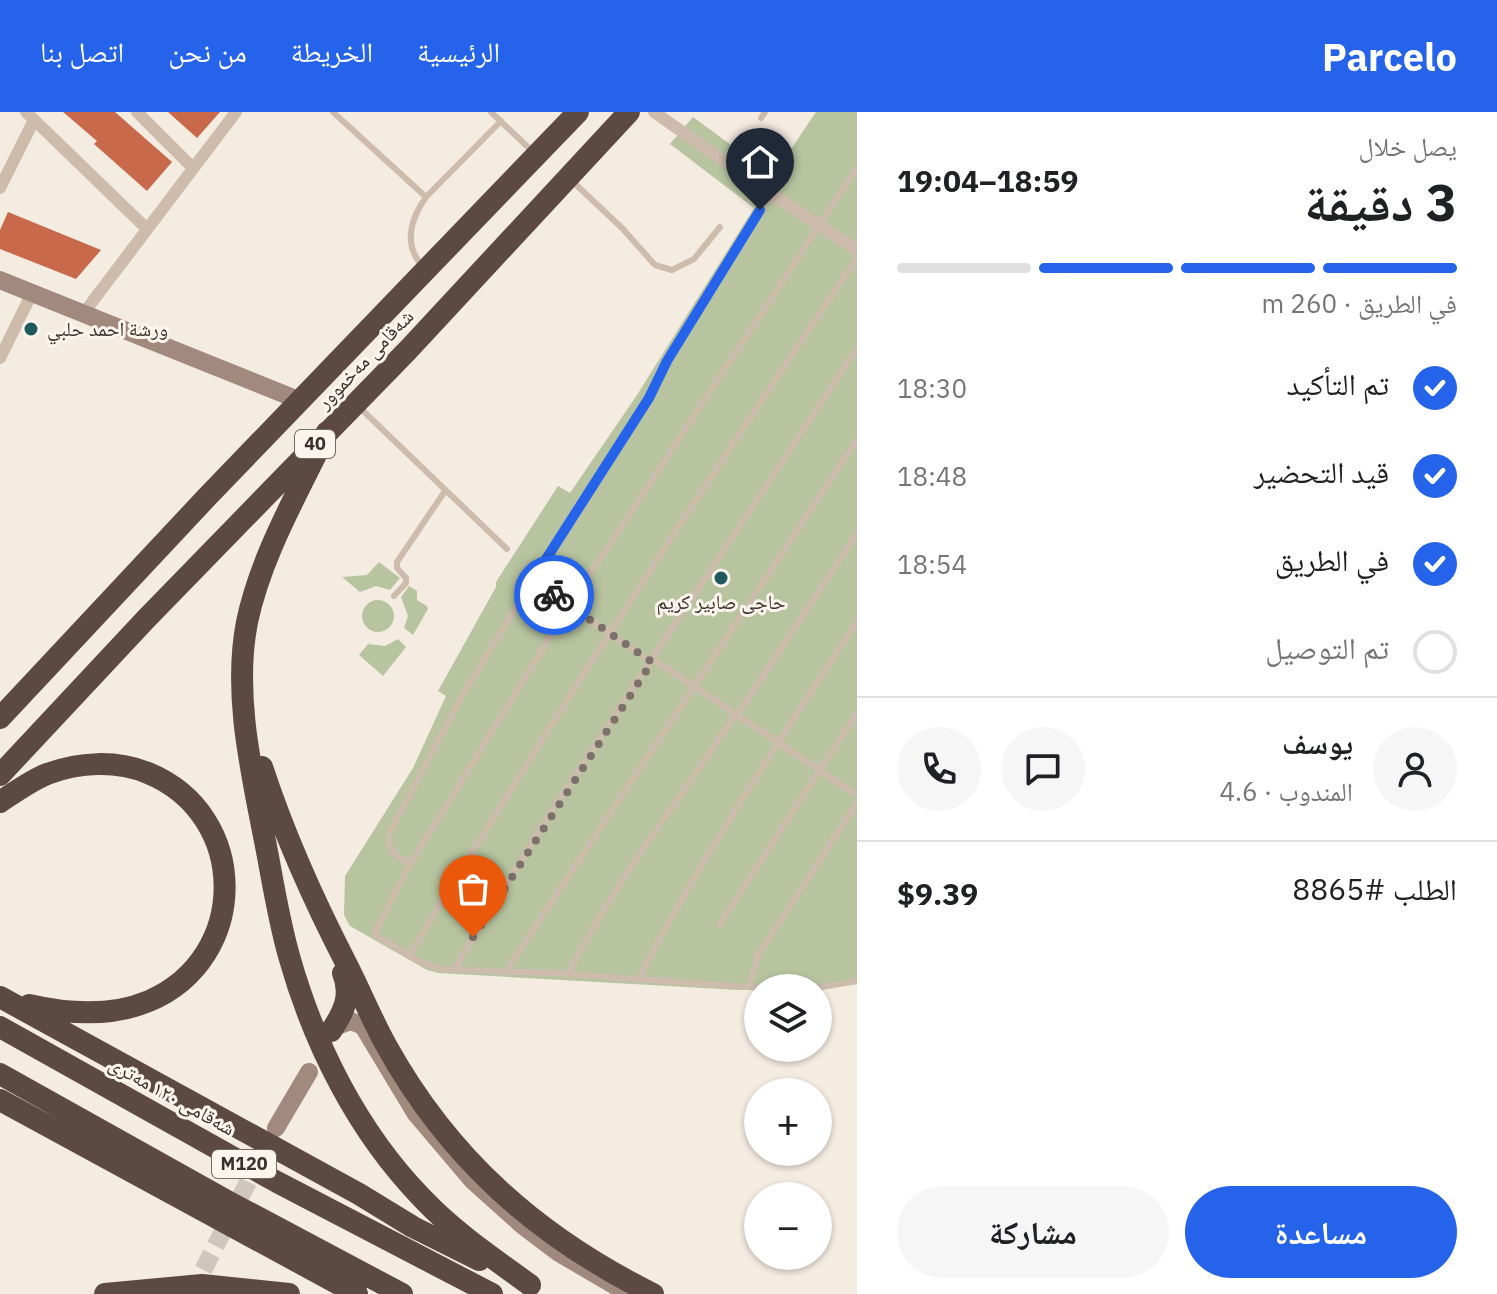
<!DOCTYPE html>
<html lang="ar">
<head>
<meta charset="utf-8">
<style>
  body { margin:0; font-family:"IBM Plex Sans","Noto Naskh Arabic",sans-serif; background:#f6f6f6; color:#202124; direction:rtl; height:100vh; display:flex; flex-direction:column; font-size:30px; white-space:nowrap }
  * { box-sizing:border-box; margin:0 }
  p { font-size:26px; color:#757577 }
  .icon { flex:none; width:44px; height:44px; fill:none; stroke:currentColor; stroke-width:2; stroke-linecap:round; stroke-linejoin:round }
  .map { position:relative; flex:1; overflow:hidden; direction:ltr }
  .details { display:flex; flex-direction:column; background:#fff; width:640px }
  .details>* { flex:none }
  .buttons { position:absolute; left:744px; top:862px; display:grid; gap:16px }
  .buttons a { display:grid; place-items:center; width:88px; height:88px; border-radius:50%; background:#fff; box-shadow:0 2px 6px #0004; font-size:40px }
  .pin { position:absolute; display:grid; place-items:center; width:68px; height:68px; color:#fff; margin:-82px -34px; border-radius:50% 50% 50% 0; rotate:-45deg; box-shadow:0 0 8px #0007 }
  .pin .icon { rotate:45deg }
  .courier { position:absolute; display:grid; place-items:center; width:80px; height:80px; margin:-40px; border:6px solid #2563eb; border-radius:50%; background:#fff; color:#222; box-shadow:0 2px 10px #0007 }
  .overview em { font-style:normal; font-weight:700 }
  .overview div { display:flex; flex-direction:column-reverse }
  .overview { display:flex; align-items:center; justify-content:space-between; height:136px; padding:0 40px }
  h1 { font-size:52px; font-weight:700; line-height:60px }
  .bar { display:grid; grid-template-columns:repeat(4,1fr); gap:12px 8px; align-content:center; height:96px; padding:0 40px }
  .bar i { height:10px; border-radius:6px; background:#e0e0e0 }
  .bar .current { background:#2563eb }
  .bar p { grid-column:span 4 }
  .line { display:flex; align-items:center; gap:20px; padding:0 40px; border-top:2px solid #e0e0e0 }
  .line div { flex:1 }
  .round { display:grid; place-items:center; flex:none; width:84px; height:84px; border-radius:42px; background:#f6f6f6 }
  ol { padding:0 40px; list-style:none }
  li { display:flex; align-items:center; gap:24px; height:88px }
  li p { margin-inline-start:auto }
  li .icon { padding:8px; border-radius:50%; background:#2563eb; color:#fff; stroke-width:4 }
  li:last-child { color:#757577 }
  li i { width:44px; height:44px; border:4px solid #e0e0e0; border-radius:50% }
  .action { display:flex; gap:16px; margin-top:auto; padding:16px 40px }
  .action a { flex:1; height:92px; border-radius:48px; background:#2563eb; color:#fff; font-size:32px; font-weight:700; line-height:92px; text-align:center }
  .action a+a { background:#f6f6f6; color:#202124 }
  header { display:flex; align-items:center; gap:48px; box-sizing:border-box; height:112px; padding:0 40px; background:#2563eb; color:#fff }
  header strong { font-size:38px }
  nav { display:flex; gap:44px; margin-inline-start:auto; font-size:28px }
  main { display:flex; flex:1; min-height:0 }
  .map>svg:first-child { display:block }
</style>
</head>
<body>
<header>
<strong>Parcelo</strong>
<nav><a>الرئيسية</a><a>الخريطة</a><a>من نحن</a><a>اتصل بنا</a></nav>
</header>
<main>
<section class="details">
<div class="overview"><div><h1>3 دقيقة</h1><p>يصل خلال</p></div><em>18:59–19:04</em></div>
<div class="bar"><i class="current"></i><i class="current"></i><i class="current"></i><i></i><p>في الطريق · 260 m</p></div>
<ol>
<li><svg class="icon" aria-label="check" viewBox="0 0 24 24"><path d="M5 12l5 5 9-10"/></svg>تم التأكيد<p>18:30</p></li>
<li><svg class="icon" aria-label="check" viewBox="0 0 24 24"><path d="M5 12l5 5 9-10"/></svg>قيد التحضير<p>18:48</p></li>
<li><svg class="icon" aria-label="check" viewBox="0 0 24 24"><path d="M5 12l5 5 9-10"/></svg>في الطريق<p>18:54</p></li>
<li><i></i>تم التوصيل</li>
</ol>
<div class="line" style="height:144px"><a class="round"><svg class="icon" aria-label="person" viewBox="0 0 24 24"><circle cx="12" cy="8" r="4"/><path d="M4 21q1-7 8-7t8 7"/></svg></a><div><b>يوسف</b><p>المندوب · 4.6</p></div><a class="round"><svg class="icon" aria-label="chat" viewBox="0 0 24 24"><path d="M4 5h16v11H9l-5 4z"/></svg></a><a class="round"><svg class="icon" aria-label="phone" viewBox="0 0 24 24"><path d="M5 4h4l2 5-3 2q2 4 5 5l2-3 5 2v4C11 20 4 13 5 4z"/></svg></a></div>
<div class="line" style="height:104px"><div>الطلب #8865</div><b>$9.39</b></div>
<div class="action"><a>مساعدة</a><a>مشاركة</a></div>
</section>
<div class="map">
<svg width="857" height="1182" viewBox="0 0 857 1182">
  <rect width="100%" height="100%" fill="#f4ebe1"/>
  <path fill="#b8c4a0" d="M816,0H857V872L818,877L758,876V878H739L438,861L427,858L350,814L344,803L345,764L413,656L446,584L438,579L496,475V470L558,374L570,381L637,283L754,96L670,32L693,5L773,64Z
    M379,450L400,466L390,478L376,474L360,480L342,465L367,463Z
    M409,474L417,479V488L427,494L428,497L413,523L404,516L408,504L401,485Z
    M362 504a16 16 0 1 1 32 0a16 16 0 1 1-32 0Z
    M398,527L406,535L383,564L359,543L368,532L385,534Z"/>
  <path fill="#c8694b" d="M63,0H115L172,50L147,79L94,32L97,29Z
    M168,0H220L197,26Z
    M8,100L101,138L76,167L0,137V118Z"/>
  <g fill="none" stroke-linecap="round" stroke-linejoin="round">
    <path stroke="#cfc6bd" stroke-width="18" stroke-dasharray="18 9" stroke-linecap="butt" d="M191,1182L273,1021"/>
    <path stroke="#cdbbac" stroke-width="6" d="M333,0L426,85
      M491,0L534,41
      M761,6L765,0
      M571,68L622,116L655,153L672,158L694,147L720,115
      M423,155C403,133 410,108 426,85L501,9
      M358,294L507,437
      M532,469L652,550
      M394,484L406,471V466L397,456V450L445,379
      M653,547L857,683
      M411,752C395,744 386,739 390,720L462,584L532,469L649,286L667,249L771,82
      M719,813L857,601
      M409,844C552,607 702,375 857,146
      M454,857L549,703L857,236
      M506,859L857,328
      M568,862C612,774 675,694 729,612L746,590L857,421
      M638,868C702,743 781,627 857,509
      M749,875L758,843L857,691
      M763,876L552,861L440,857L416,848L374,822L408,756L569,494L857,56
      M768,876L822,875L857,869"/>
    <path stroke="#cdbbac" stroke-width="12" d="M26,0L147,117
      M137,0L193,56
      M654,0L771,82L857,138
      M0,76L34,8
      M83,202L236,0
      M0,246L32,181"/>
    <path stroke="#a18a7d" stroke-width="18" d="M0,168L301,289
      M334,915L351,909L363,914L416,1002L472,1068L522,1113L559,1141L629,1182
      M276,1016L309,960"/>
    <path stroke="#5c4a42" stroke-width="22" d="M327,320C298,381 261,443 247,510C234,577 249,648 262,714C271,757 277,802 289,844C314,933 358,1020 422,1086C454,1120 493,1146 530,1173
      M0,606L207,385L578,0
      M262,655C284,722 314,789 346,851C360,878 371,906 386,933C449,1047 538,1125 653,1182
      M0,663L146,507L408,238L629,0
      M0,690C15,680 30,669 47,662C79,650 116,648 148,661C250,703 250,846 149,889C111,905 68,902 29,893
      M0,885L359,1082L413,1115L479,1148
      M0,915L277,1070L492,1182
      M331,919C344,900 352,883 343,861
      M0,962L229,1090L402,1182
      M0,988L357,1182
      M105,1182L202,1173L289,1182"/>
  </g>
  <g fill="none" stroke-linecap="round" stroke-linejoin="round">
    <path stroke="#7c716b" stroke-width="8" stroke-dasharray="0 14.4" d="M473,825L652,550L554,483"/>
    <path stroke="#2563eb" stroke-width="10" d="M554,483L532,469L649,286L667,249L760,98"/>
  </g>
  <g fill="#1f5a5e" stroke="#fbf5ee" stroke-width="3">
    <circle cx="31" cy="217" r="8"/>
    <circle cx="721" cy="466" r="8"/>
  </g>
  <g text-anchor="middle" stroke-width="6" stroke-linejoin="round" paint-order="stroke">
    <g fill="#fbf5ee" stroke="#756b66" stroke-width="2">
      <rect x="295" y="318" width="40" height="28" rx="6"/>
      <rect x="212" y="1038" width="64" height="28" rx="6"/>
    </g>
    <g font-size="18" font-weight="bold" fill="#3b302b">
      <text x="315" y="338">40</text>
      <text x="244" y="1058">M120</text>
    </g>
    <g font-size="20" fill="#3b302b" stroke="#fbf5ee" text-anchor="start">
      <text x="47" y="224">ورشة احمد حلبي</text>
      <text x="721" y="497" text-anchor="middle">حاجی صابیر کریم</text>
    </g>
    <g font-size="20" fill="#3b302b" stroke="#fbf5ee">
      <text transform="translate(365 247) rotate(-46)" y="7">شەقامی مەخموور</text>
      <text transform="translate(172 984) rotate(29)" y="7">شەقامی ١٢٠ مەتری</text>
    </g>
  </g>
</svg>
<div class="buttons">
<a><svg class="icon" aria-label="layers" viewBox="0 0 24 24"><path d="M12 4l9 5-9 5-9-5zM3 14l9 5 9-5"/></svg></a>
<a>+</a>
<a>−</a>
</div>
<div class="pin" style="left:473px;top:825px;background:#ea580c"><svg class="icon" aria-label="bag" viewBox="0 0 24 24"><path d="M5 8h14l-1 12H6zM9 8a3 3 0 0 1 6 0"/></svg></div>
<div class="pin" style="left:760px;top:98px;background:#1f2937"><svg class="icon" aria-label="home" viewBox="0 0 24 24"><path d="M3 11l9-7 9 7M6 9v11h12V9"/></svg></div>
<div class="courier" style="left:554px;top:483px"><svg class="icon" aria-label="bike" viewBox="0 0 24 24"><circle cx="6" cy="16" r="4"/><circle cx="18" cy="16" r="4"/><path d="M6 16l4-8h5l3 8M10 8l3 8H6M13 5h3"/></svg></div>
</div>
</main>
</body>
</html>
